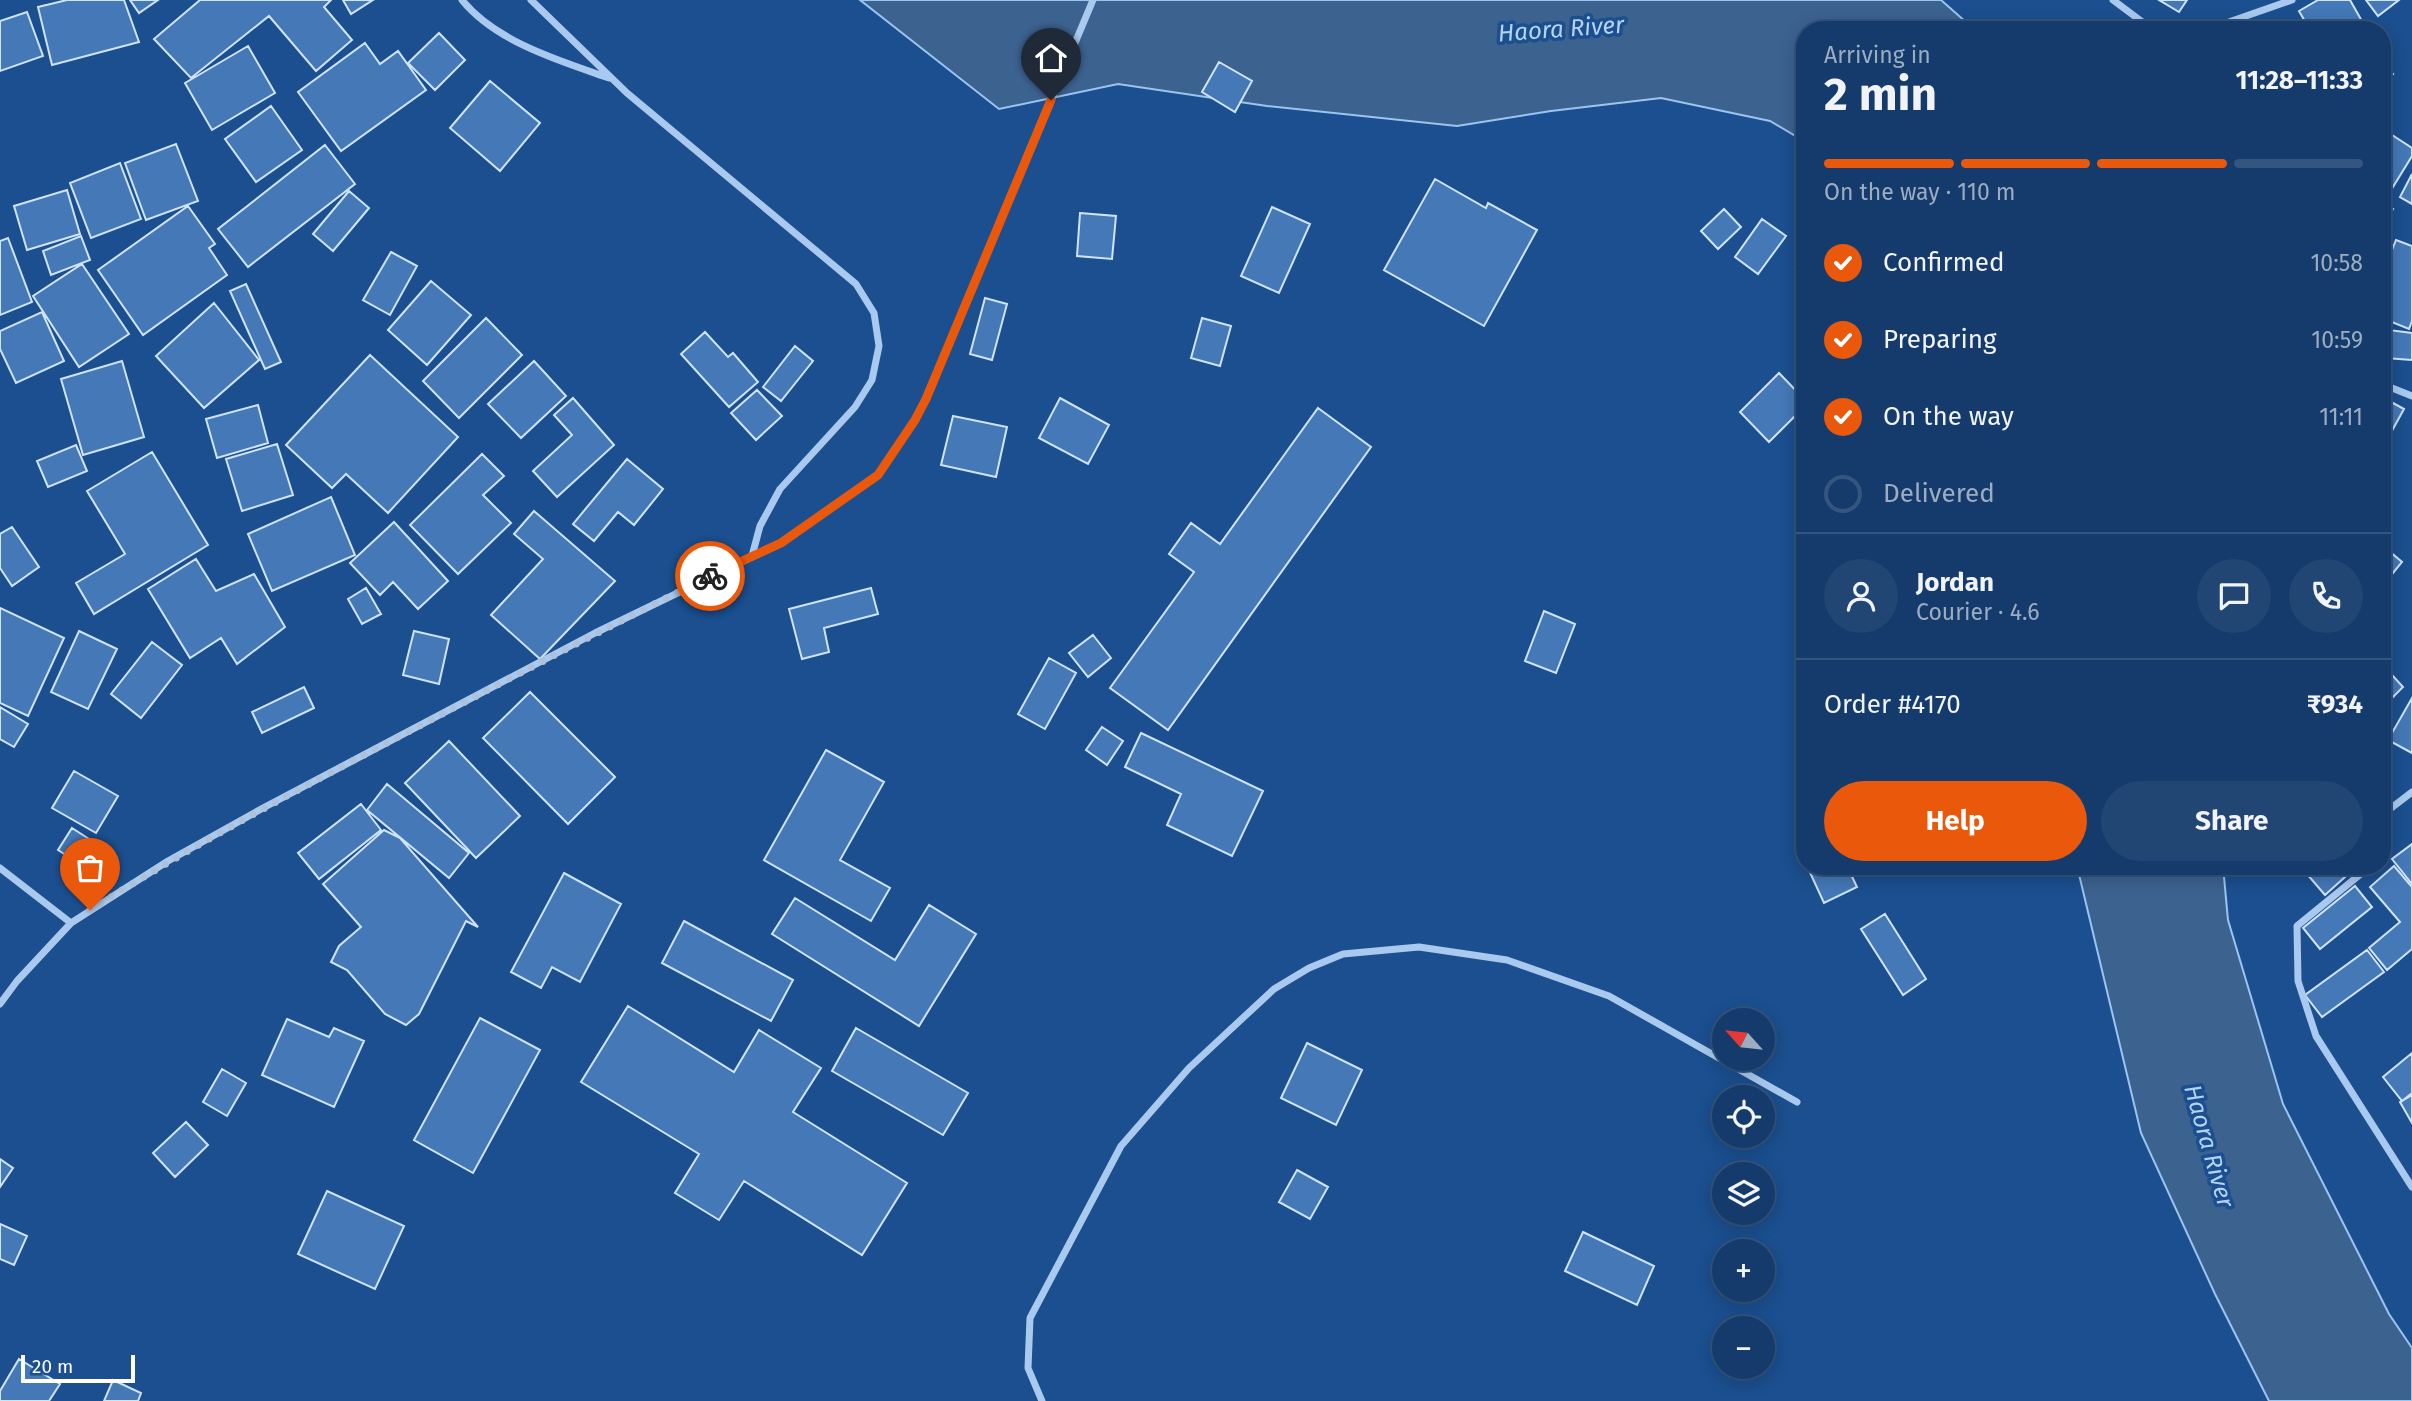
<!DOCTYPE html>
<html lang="en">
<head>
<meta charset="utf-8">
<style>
  body { margin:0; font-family:"Fira Sans",sans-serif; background:#214673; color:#f1f3f6; height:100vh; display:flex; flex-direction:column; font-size:26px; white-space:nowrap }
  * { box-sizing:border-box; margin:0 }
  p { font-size:23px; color:#9dadc1 }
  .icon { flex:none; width:38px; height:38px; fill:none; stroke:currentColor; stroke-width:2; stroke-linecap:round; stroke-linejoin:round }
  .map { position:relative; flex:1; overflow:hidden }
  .sheet { position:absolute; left:1796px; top:21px; width:595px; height:854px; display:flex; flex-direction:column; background:#143b6b; border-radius:28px; box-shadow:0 4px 18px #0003,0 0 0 2px #33557e }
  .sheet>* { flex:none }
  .needle { width:46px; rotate:297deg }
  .fabs { position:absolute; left:1712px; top:1008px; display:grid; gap:14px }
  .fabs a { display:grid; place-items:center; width:63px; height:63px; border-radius:50%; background:#143b6b; box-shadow:0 4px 18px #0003,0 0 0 2px #33557e; font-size:35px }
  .scale { position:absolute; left:21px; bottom:18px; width:114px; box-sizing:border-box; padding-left:7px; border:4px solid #fff; border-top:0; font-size:19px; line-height:24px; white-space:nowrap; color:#fff; -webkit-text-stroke:5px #1b4f8f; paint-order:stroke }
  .pin { position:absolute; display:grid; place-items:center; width:60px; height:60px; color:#fff; margin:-72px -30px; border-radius:50% 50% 50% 0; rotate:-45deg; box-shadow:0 0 7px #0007 }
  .pin .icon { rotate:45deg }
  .courier { position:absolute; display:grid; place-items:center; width:70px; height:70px; margin:-35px; border:5px solid #ea580c; border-radius:50%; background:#fff; color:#222; box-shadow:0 2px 9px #0007 }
  .summary em { font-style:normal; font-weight:700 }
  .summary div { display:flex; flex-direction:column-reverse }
  .summary { display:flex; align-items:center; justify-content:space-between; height:119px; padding:0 28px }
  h1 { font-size:46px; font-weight:700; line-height:52px }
  .bar { display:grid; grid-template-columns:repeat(4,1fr); gap:10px 7px; align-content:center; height:84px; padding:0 28px }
  .bar i { height:9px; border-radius:5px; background:#33557e }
  .bar .current { background:#ea580c }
  .bar p { grid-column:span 4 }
  .line { display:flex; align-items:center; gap:18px; padding:0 28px; border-top:2px solid #33557e }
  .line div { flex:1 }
  .round { display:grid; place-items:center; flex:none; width:74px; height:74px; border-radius:37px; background:#214673 }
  ol { padding:0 28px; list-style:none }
  li { display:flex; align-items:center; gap:21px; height:77px }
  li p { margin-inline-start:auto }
  li .icon { padding:7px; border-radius:50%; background:#ea580c; color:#fff; stroke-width:4 }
  li:last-child { color:#9dadc1 }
  li i { width:38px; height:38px; border:4px solid #33557e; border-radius:50% }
  .cta { display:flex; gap:14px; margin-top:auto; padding:14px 28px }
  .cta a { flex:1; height:80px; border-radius:42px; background:#ea580c; color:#fff; font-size:28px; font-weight:700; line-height:80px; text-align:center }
  .cta a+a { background:#214673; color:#f1f3f6 }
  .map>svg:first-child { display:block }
</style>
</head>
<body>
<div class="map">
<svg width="2412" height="1401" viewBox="0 0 2412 1401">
  <rect width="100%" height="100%" fill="#1b4f8f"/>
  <path fill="#3c6290" stroke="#9cc4f0" stroke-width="2" d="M860,0H1941L1975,30H1804V141L1770,121L1661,98L1551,111L1457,126L1267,106L1118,84L999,109Z
    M2077,866H2223L2228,920L2283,1104L2389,1314L2412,1348V1401H2269L2215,1294L2141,1133Z"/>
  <path fill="#4478b7" stroke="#cfe3fa" stroke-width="2" d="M67,0H124L139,42L52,65L38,7Z
    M130,0H158L139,13Z
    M200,0H331L324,7L352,40L316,71L269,16L191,78L154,39Z
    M343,0H373L351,14Z
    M2159,0H2187L2179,12Z
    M2318,0H2350L2367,30H2310L2299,11Z
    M2366,0H2399L2378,16Z
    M27,12L43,56L0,71V21Z
    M439,33L465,60L435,90L408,63Z
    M365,43L380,64L398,51L426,90L341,151L298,92Z
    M248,46L275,93L212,130L185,83Z
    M1219,62L1252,81L1235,112L1202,92Z
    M2382,68L2393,74L2382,93Z
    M490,81L540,123L500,171L450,128Z
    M271,106L302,150L256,182L225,139Z
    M2389,133L2412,148V156L2388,195L2382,191V144Z
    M176,144L198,201L146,220L125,163Z
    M325,145L355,184L248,267L218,229Z
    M120,163L141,219L91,238L70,183Z
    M2412,174V204L2400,197Z
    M1435,179L1486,208L1488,203L1537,230L1484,326L1384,270Z
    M67,190L80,234L27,250L14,206Z
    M349,191L369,208L333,251L313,234Z
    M2382,203L2393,209L2382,228Z
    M188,206L215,244L209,248L227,275L143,335L98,270Z
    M1272,207L1310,224L1279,293L1241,276Z
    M1724,209L1741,227L1718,249L1701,231Z
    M1080,213L1116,216L1112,259L1077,256Z
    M1762,219L1786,236L1758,274L1735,257Z
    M81,236L90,260L51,275L43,251Z
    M8,238L32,302L0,315V241Z
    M2396,240L2412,246V321L2409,329L2382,318V275Z
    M391,252L417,266L390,315L363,300Z
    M1804,253V274L1795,267Z
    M82,264L129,334L79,367L33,296Z
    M431,281L471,315L427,365L388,330Z
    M246,284L281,362L265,369L230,291Z
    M985,298L1007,304L992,360L970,354Z
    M214,303L259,360L204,408L156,356Z
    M42,312L64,361L16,383L0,349V331Z
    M486,318L522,355L459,418L423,381Z
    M1202,318L1231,326L1220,366L1191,358Z
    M2389,330L2412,333V360L2386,358Z
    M705,332L728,357L733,353L758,382L729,407L681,354Z
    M795,346L813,361L781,401L763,387Z
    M370,355L458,437L388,513L346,474L332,488L286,445Z
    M122,361L144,437L83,455L61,379Z
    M534,361L566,396L521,438L488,404Z
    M1779,373L1804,399V407L1769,442L1740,412Z
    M757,390L782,416L756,440L731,413Z
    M2382,397L2404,409L2382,449Z
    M573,398L614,445L557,497L533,471L572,435L554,415Z
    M1060,398L1109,425L1088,464L1039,438Z
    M258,405L268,443L217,458L206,419Z
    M1318,408L1371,447L1168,730L1110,688L1194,572L1169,554L1191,523L1220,544Z
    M953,416L1007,427L996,477L941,465Z
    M277,444L293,495L242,511L226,459Z
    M76,445L87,471L48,487L37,461Z
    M152,452L208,545L94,614L76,583L125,554L87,491Z
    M482,454L504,476L483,495L511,523L458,574L410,525Z
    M627,459L663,489L634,525L618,512L594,541L573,524Z
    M331,497L355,555L272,591L248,534Z
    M534,511L615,581L540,659L491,615L543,559L514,534Z
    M394,522L448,581L418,609L393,582L380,595L350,563Z
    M12,527L39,567L12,586L0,568V534Z
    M2382,545L2402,562L2389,578L2382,572Z
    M196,559L216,591L254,574L285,627L237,664L221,638L190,658L148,589Z
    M366,588L381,614L362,624L348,599Z
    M871,588L878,614L824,628L829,652L802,659L789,609Z
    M0,608L64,638L28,716L0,703Z
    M1544,611L1575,624L1556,673L1525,661Z
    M79,631L117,649L88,709L51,692Z
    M414,631L449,639L439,684L403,675Z
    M1093,635L1111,658L1088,677L1069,653Z
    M152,642L182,665L141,718L111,694Z
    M1049,658L1076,673L1045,729L1018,714Z
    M2382,664L2403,687L2382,708Z
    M304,687L314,708L262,733L252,712Z
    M530,692L615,777L568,824L483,738Z
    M2412,698V753L2388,740Z
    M0,707L28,724L14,747L0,739Z
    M1102,727L1123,741L1107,765L1086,750Z
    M1141,733L1263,791L1232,856L1167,825L1181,794L1125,767Z
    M449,741L520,816L476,858L405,783Z
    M826,750L884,782L840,860L890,888L871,921L764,860Z
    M74,771L118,796L96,833L52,808Z
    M387,784L469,853L449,878L367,810Z
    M361,804L381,830L319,879L298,853Z
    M72,828L100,846L86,868L58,850Z
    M384,830L400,838L478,927L466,921L419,1014L406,1025L385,1014L347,970L331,962L339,946L361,927L323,884Z
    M2412,844V884L2392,859Z
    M1807,866H1847L1857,887L1824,903Z
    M2300,866H2353L2355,868L2325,895Z
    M2394,866L2412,887V949L2387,970L2369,948L2400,922L2370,887Z
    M564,873L621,904L580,982L552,967L541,988L511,972Z
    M2355,886L2372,907L2320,949L2303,928Z
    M795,898L895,960L929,905L976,934L919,1026L772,934Z
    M1885,914L1926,979L1903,995L1861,929Z
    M684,921L793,980L771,1021L662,963Z
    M2367,950L2384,972L2322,1017L2305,995Z
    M628,1006L734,1072L759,1030L821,1068L793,1112L907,1183L862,1255L744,1181L719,1220L675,1193L699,1154L581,1082Z
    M480,1018L540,1050L473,1173L414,1140Z
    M287,1019L329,1037L334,1028L364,1041L334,1107L262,1075Z
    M856,1028L968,1093L943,1135L832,1071Z
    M1307,1043L1362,1070L1336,1125L1281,1098Z
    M2412,1053V1093L2402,1101L2383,1077Z
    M222,1069L246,1083L227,1116L203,1102Z
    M2412,1095V1123L2400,1102Z
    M186,1122L208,1145L175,1177L153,1153Z
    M0,1159L13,1168L0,1187Z
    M1297,1170L1328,1187L1310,1219L1279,1202Z
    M327,1191L404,1226L375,1289L298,1254Z
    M0,1224L27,1236L14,1265L0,1259Z
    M1583,1232L1654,1266L1637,1305L1565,1271Z
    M19,1359L60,1384L49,1401H0V1391Z
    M113,1380L141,1393L138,1401H104Z"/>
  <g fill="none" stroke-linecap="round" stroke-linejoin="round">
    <path stroke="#a9c9ee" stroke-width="7" d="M462,0C496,42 560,61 609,78
      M531,0L627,93L856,284L874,313L879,346L872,380L855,407L780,489L760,526L752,556
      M2113,0L2153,30
      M2206,30L2292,0
      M2382,384L2412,396
      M2382,815L2412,792
      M2366,866L2368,868L2297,926L2298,981L2316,1036L2412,1187
      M0,868L71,923
      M0,1004L17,981L71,923L168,861L263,808L595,633L781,543L878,475L915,420L926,399L1093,0
      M1042,1401L1028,1368L1030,1318L1121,1146L1189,1068L1274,989L1309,968L1343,954L1419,947L1507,960L1609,996L1797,1102"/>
  </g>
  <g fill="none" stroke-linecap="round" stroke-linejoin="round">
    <path stroke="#afc1d8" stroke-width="7" stroke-dasharray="0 12.6" d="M90,910C198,842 310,783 423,724C518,674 614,624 710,576"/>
    <path stroke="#ea580c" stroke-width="9" d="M710,576L781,543L878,475L915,420L926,399L1051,100"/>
  </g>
  <g text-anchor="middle" stroke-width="7" stroke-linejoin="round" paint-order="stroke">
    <g font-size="24" font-style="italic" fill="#b5d3f5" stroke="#1b4f8f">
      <text transform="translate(1561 29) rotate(-4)" y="8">Haora River</text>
      <text transform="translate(2209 1146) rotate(74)" y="8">Haora River</text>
    </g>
  </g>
</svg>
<div class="fabs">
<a><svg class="needle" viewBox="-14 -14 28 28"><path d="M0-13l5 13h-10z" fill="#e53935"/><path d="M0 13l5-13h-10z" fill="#9dadc1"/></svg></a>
<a><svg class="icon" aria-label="locate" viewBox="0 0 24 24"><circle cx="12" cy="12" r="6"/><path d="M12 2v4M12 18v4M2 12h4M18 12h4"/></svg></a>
<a><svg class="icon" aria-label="layers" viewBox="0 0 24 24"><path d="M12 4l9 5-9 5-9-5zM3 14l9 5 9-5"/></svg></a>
<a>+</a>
<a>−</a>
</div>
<div class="scale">20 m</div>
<div class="pin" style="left:90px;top:910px;background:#ea580c"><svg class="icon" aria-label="bag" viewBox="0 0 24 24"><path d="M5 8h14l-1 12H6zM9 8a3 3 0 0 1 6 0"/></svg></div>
<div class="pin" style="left:1051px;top:100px;background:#1f2937"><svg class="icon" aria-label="home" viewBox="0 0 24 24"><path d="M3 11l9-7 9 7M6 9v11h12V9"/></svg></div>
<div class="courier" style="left:710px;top:576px"><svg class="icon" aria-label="bike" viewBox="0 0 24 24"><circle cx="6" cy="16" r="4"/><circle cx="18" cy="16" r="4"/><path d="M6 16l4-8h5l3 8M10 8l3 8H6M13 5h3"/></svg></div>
<section class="sheet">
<div class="summary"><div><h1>2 min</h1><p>Arriving in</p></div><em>11:28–11:33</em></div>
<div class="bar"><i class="current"></i><i class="current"></i><i class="current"></i><i></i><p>On the way · 110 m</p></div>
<ol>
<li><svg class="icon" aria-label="check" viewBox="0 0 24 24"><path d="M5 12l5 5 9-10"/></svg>Confirmed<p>10:58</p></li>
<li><svg class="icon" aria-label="check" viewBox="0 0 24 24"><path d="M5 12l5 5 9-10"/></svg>Preparing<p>10:59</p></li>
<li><svg class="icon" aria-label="check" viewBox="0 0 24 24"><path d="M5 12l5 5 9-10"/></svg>On the way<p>11:11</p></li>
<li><i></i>Delivered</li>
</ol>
<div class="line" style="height:126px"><a class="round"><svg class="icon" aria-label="person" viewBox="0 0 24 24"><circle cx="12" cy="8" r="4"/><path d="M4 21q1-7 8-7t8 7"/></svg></a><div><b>Jordan</b><p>Courier · 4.6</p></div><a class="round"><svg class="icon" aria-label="chat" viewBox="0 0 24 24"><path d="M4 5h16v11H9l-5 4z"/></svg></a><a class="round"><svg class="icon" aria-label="phone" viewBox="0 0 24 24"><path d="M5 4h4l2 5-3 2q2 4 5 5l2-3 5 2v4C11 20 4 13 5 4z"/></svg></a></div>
<div class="line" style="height:91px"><div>Order #4170</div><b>₹934</b></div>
<div class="cta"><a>Help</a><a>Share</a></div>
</section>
</div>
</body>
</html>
